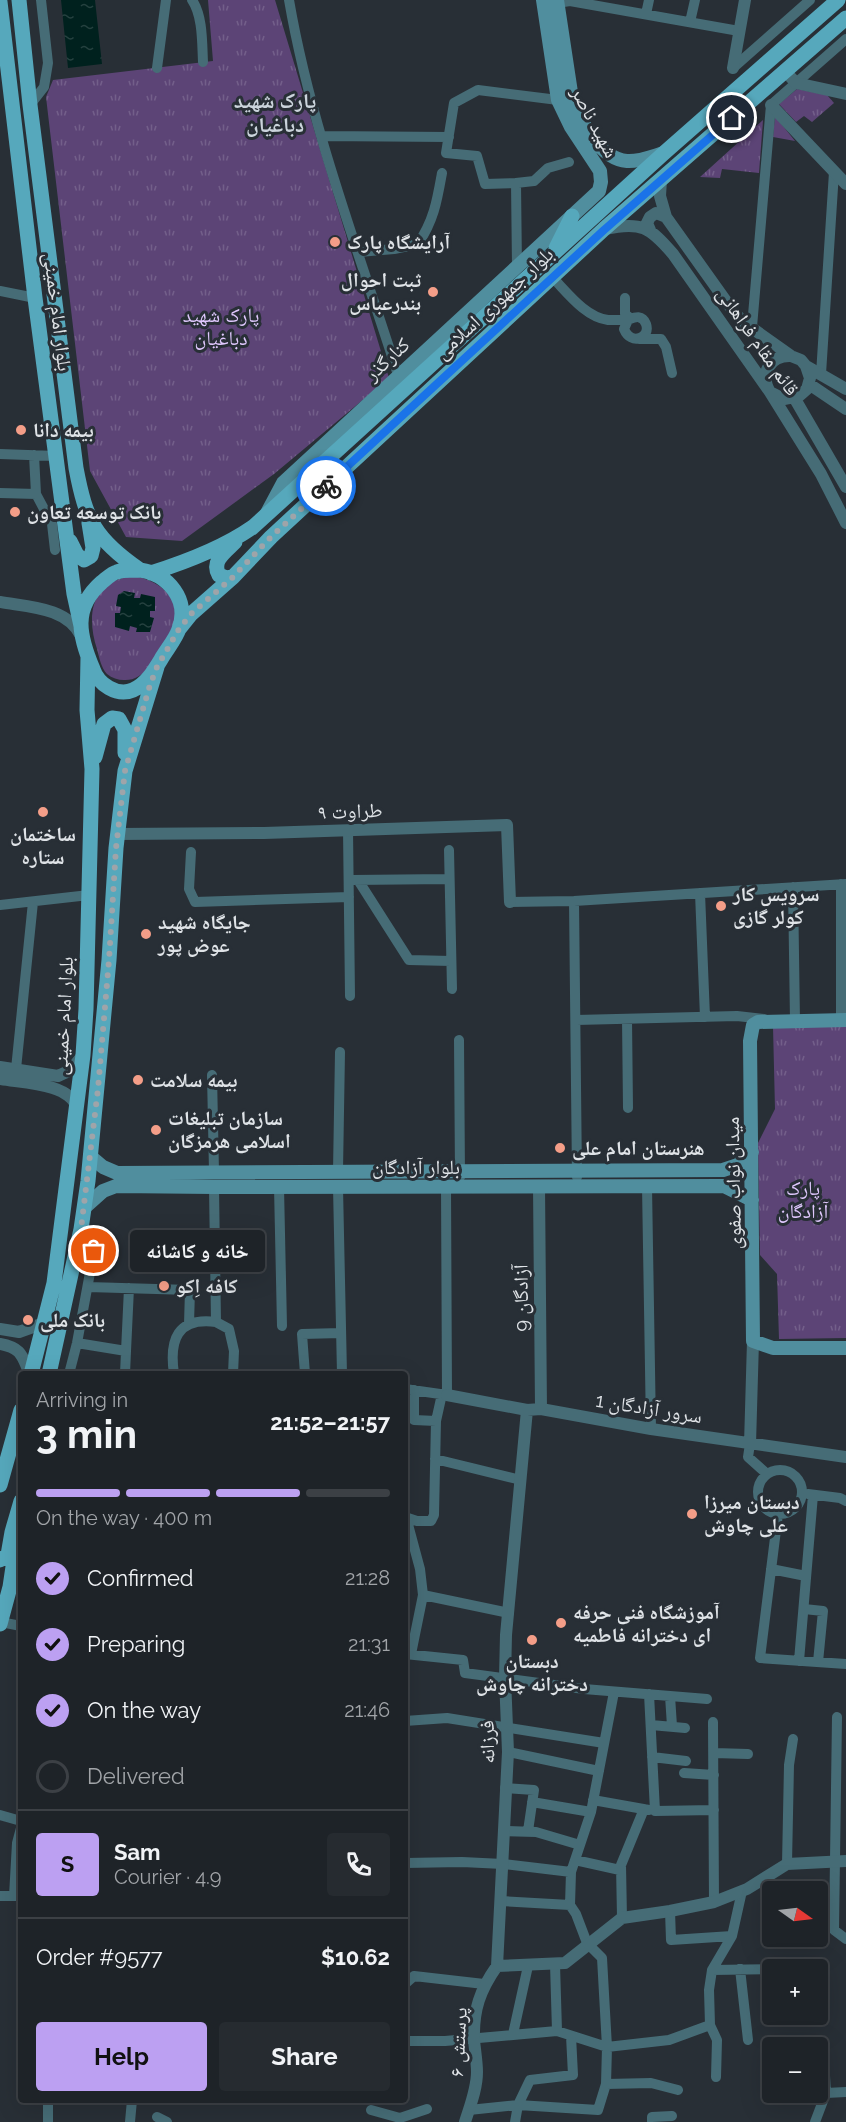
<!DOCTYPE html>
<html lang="en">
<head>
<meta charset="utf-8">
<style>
  body { margin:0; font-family:Raleway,"Noto Naskh Arabic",sans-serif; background:#262b30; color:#f1f3f6; height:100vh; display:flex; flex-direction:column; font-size:22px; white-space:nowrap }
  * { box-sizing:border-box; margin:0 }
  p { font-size:20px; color:#a1a4a8 }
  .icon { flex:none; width:33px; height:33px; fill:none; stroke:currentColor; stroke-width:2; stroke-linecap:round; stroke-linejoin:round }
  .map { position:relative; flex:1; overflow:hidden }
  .drawer { position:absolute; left:18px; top:1371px; width:390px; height:732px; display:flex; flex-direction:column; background:#1e2328; border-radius:6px; box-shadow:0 6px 24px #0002,0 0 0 2px #3c4045 }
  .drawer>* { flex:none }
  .needle { width:39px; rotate:104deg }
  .buttons { position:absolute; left:762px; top:1881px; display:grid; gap:12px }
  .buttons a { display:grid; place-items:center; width:66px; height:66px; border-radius:6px; background:#1e2328; box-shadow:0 6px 24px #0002,0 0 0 2px #3c4045; font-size:30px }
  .pin { position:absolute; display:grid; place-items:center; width:51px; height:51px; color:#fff; margin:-26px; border:3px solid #fff; border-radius:50%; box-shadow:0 2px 6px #0007 }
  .courier { position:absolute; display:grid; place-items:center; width:60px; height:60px; margin:-30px; border:4px solid #1a73e8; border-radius:50%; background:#fff; color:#222; box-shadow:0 2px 8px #0007 }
  .bubble { position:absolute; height:42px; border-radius:6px; background:#1e2328; box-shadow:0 6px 24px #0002,0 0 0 2px #3c4045; font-size:20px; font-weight:700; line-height:42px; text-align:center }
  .head em { font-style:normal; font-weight:700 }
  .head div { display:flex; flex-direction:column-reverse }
  .head { display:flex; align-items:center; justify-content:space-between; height:102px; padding:0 18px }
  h1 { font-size:39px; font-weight:700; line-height:45px }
  .bar { display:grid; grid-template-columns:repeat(4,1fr); gap:9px 6px; align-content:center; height:72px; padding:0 18px }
  .bar i { height:8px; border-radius:4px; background:#3c4045 }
  .bar .on { background:#bca0f2 }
  .bar p { grid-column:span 4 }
  .line { display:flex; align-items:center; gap:15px; padding:0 18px; border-top:2px solid #3c4045 }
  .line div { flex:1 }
  .round { display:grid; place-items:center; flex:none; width:63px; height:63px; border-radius:6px; background:#262b30 }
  ol { padding:0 18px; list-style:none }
  li { display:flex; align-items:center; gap:18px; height:66px }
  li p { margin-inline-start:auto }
  li .icon { padding:6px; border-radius:50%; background:#bca0f2; color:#111; stroke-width:4 }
  li:last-child { color:#a1a4a8 }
  li i { width:33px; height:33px; border:3px solid #3c4045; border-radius:50% }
  .action { display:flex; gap:12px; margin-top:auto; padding:12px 18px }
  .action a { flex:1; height:69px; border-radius:6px; background:#bca0f2; color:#111; font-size:24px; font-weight:700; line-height:69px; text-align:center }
  .action a+a { background:#262b30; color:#f1f3f6 }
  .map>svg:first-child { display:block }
</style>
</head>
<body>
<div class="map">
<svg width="846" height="2122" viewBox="0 0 846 2122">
  <defs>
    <pattern id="grass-tufts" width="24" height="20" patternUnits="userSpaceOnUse" patternTransform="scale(1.5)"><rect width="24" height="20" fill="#5c4476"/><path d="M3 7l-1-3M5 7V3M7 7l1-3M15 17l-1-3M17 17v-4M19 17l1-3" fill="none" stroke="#735f8a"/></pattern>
    <pattern id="water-ripples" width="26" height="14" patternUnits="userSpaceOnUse" patternTransform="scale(1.5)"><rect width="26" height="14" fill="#00211e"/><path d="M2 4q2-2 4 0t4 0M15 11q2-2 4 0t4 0" fill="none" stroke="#25413f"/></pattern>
  </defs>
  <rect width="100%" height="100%" fill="#282f36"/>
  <path fill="url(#grass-tufts)" d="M208,0H275L389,378L274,474L182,541L126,537L90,471L46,97L53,80L213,61Z
    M797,89L827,95L834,103L812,122L804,116L796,122L779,104Z
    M775,116L795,141L773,137Z
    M763,120L759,173L722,169L720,178L700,177Z
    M133,576C153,579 177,592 175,616C175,626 167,637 163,645C155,660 144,681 124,680C118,680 112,678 107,674C101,668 99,656 97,649C86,615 91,581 133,576Z
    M773,1026H846V1338L779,1339L777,1274L760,1255L758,1143L775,1109Z"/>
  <path fill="url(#water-ripples)" d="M61,0H95L102,64L68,68Z
    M124,591L135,593L134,598H140L141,594L155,597V611H150V617L154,618L150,632H136L137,628L130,626L129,631L115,627V613H120L121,607L116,606L118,595Z"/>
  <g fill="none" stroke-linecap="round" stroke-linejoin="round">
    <path stroke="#466c76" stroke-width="10" d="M192,0C203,16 202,43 203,62
      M289,0C311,128 359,252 398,375
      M557,3L570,1L739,31
      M646,14L649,0
      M690,22L695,0
      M157,68L166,0
      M733,68L810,0
      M30,105L44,87L48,63L41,0
      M321,136L449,137
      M516,183L534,181L548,168L569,162
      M359,252L394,249L418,244C434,220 437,201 442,173
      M517,267L516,183L485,184L477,156L446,153L454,103L478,90L558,100
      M552,277C567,292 585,317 608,320C612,320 622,320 627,320C633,318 642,313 646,324C651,338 631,346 624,329L628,320
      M0,291L35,298
      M625,298V314L630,318
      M752,327L771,105L846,39
      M639,339H661L666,347L672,373
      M821,374L834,172
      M0,454L56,456
      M34,455L36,494L52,524L55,550
      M0,493L36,494
      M348,830L350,996
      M449,850L452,989
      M191,852L189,889L195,902L349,897
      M352,880L448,879
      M358,880L409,960L451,961
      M793,887L795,1021
      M700,893L705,1017
      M574,901L577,1177
      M510,902L574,901L846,884
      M0,905L89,895
      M627,1019L628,1108
      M576,1020L737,1016L764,1019
      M841,1020V884
      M459,1040L460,1177
      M16,1069L33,902
      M212,1075L214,1172
      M338,1171L340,1052
      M647,1186L651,1429
      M279,1187L282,1326
      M338,1187L342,1374
      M88,1287L190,1290L189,1324
      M216,1322L229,1329L234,1351L233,1374
      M77,1343L126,1351L125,1374
      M126,1351L129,1288
      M69,1374L77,1343L94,1251L81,1229
      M174,1374C169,1340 177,1317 216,1322L214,1187
      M305,1374L302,1334L341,1333
      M405,1389L447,1395L446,1187
      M414,1390V1420L436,1421
      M750,1444L748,1457L767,1474
      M435,1459L521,1480
      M758 1492a22 22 0 1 1 44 0a22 22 0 1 1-44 0Z
      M808,1494L840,1498L846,1501
      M778,1514L760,1658L846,1664
      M405,1517L417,1521H431L434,1515L436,1421L442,1394
      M406,1517L420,1569L423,1595L411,1654
      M771,1569L806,1576
      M423,1595L509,1613
      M804,1609L823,1611L818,1662
      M0,1622L21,1626
      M405,1654L463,1660L465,1673L584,1689L707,1699
      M799,1661L813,1495
      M649,1694L655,1811L714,1810
      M670,1696L672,1726
      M837,1717L834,1930L846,1939
      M405,1721L447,1718L604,1743
      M713,1722L714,1902
      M651,1725L685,1728
      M508,1752L599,1771
      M714,1753L748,1754
      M652,1757L686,1761
      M684,1773L714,1775
      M505,1788L534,1790L528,1831
      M593,1800L649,1810
      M532,1802L591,1812
      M0,1815L21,1821
      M21,1828L17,1843L21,1844
      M504,1831L536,1832L580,1845
      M575,1860L620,1870
      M405,1863L462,1862L503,1864L571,1872
      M787,1864L789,1765L793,1739
      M0,1896H21
      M14,1896L17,1843
      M501,1901L570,1905L576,1914L587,1943L602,1958L607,2047L606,2084L651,2083L678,2090
      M570,1905L571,1872L591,1812L614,1692
      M670,1911L671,1940L732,1936
      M622,1918L621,1865L644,1809
      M555,1964L557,2031
      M740,1969L748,2040
      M712,1970L790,1969
      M405,1984L414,1976L484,1984
      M513,2034L528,1966
      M405,2041H445L557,2031L607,2047L669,2040L710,2025
      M716,2077L717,2040L710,2025L709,1990L712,1970L732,1936L742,1891
      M826,2093L846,2092
      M371,2110L400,2118L427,2109
      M469,2110L518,2105L598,2110L606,2084
      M157,2117L167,2122
      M48,2122V2100
      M130,2122L132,2100
      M515,2122L518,2105L530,2080L573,2075L571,2036
      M652,2122V2117L672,2116
      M815,2122L826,2093L824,2058L818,2059"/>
    <path stroke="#466c76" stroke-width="12" d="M733,68L745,0
      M785,71L796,83L846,94
      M771,105L846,184
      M661,180L660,196L666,217L728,304L742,321L791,356L801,360L806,366L810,378L807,389L799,396L784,399L770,392C759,374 770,355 791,356
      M605,229C641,221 650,227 673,254L770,392L821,474L846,523
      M650,230L647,223L650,217L656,213L666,217
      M806,366L846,389
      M809,384L846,409
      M795,399L846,487
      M0,602C28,607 67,607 81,636
      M117,834L264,833L507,825L510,902
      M0,1067L58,1076L71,1070L82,1056
      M0,1079C22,1083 70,1083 77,1108
      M539,1186L541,1409
      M0,1329L19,1332L44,1323
      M0,1344C22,1348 22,1356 30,1374
      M447,1395L527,1410L541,1409L651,1429L846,1457
      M750,1444L753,1341
      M497,1966L508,1752L505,1678L506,1635L527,1410
      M497,1966L565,1963L622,1918L670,1911L714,1902L747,1889L787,1864L846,1861
      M465,2122C470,2106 477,2089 477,2072C477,2062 475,2051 474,2040C473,2010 480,1990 497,1966"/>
    <path stroke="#508e9e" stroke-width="14" d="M557,0L572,99C580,121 600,159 627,161C639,162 653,156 664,153
      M267,513L283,483L599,191L601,182L600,171L571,127L558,100L543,0
      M846,1020L758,1022L753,1025L750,1041L753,1341L773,1348H846
      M90,1156L103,1167L117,1173L723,1170L738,1165L752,1152
      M84,1208L103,1191L116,1186L214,1187L724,1186L752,1200"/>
    <path stroke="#56a8bc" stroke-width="15" d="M19,0L30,105L76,468C86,521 95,539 140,570
      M0,2L35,298L74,594L81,626
      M556,248L572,216
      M70,541L77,555L84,560L91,556L93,548L89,523
      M140,570C168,574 190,600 179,629C176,638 168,648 163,656C155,669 147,684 133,690C117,697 98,684 93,669C79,636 72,608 102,582C107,578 112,573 117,572C124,569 133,571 140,570Z
      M151,573C186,562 223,548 253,527L664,153L838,0
      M233,577L226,578L219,575C211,561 225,552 235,542
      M179,629L191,614L233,577L271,537L604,229L846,18
      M95,757L104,724L112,718L119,719L125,730V753
      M31,1374L54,1283L83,1055L86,1009L92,769L87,710L88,657
      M49,1374L81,1229L88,1181L109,960L116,848L125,771L157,667
      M0,1485L21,1410
      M0,1560L8,1555L12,1532L21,1501
      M0,1624L10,1587L21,1512"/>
  </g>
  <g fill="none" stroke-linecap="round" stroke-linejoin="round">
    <path stroke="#9fa4a9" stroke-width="6" stroke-dasharray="0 10.8" d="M94,1251L81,1229L98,1089L109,960L116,848L125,771L150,685L157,667L179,629L191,614L233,577L271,537L326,486"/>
    <path stroke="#1a73e8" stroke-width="8" d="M326,486L604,230L732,118"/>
  </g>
  <g fill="#f49e88" stroke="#282f36" stroke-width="2">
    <circle cx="335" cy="242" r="6"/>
    <circle cx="433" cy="292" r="6"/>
    <circle cx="21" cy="430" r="6"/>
    <circle cx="15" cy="512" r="6"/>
    <circle cx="43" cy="812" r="6"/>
    <circle cx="721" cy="906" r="6"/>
    <circle cx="146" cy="934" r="6"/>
    <circle cx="138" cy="1080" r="6"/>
    <circle cx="156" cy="1130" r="6"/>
    <circle cx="560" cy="1148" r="6"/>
    <circle cx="164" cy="1286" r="6"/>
    <circle cx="28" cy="1320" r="6"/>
    <circle cx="692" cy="1514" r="6"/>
    <circle cx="561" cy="1623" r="6"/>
    <circle cx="532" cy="1640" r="6"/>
  </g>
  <g text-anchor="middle" stroke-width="6" stroke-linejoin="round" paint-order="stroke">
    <g font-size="20" fill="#dfe3e7" stroke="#282f36">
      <text transform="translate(595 122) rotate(62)" y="7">شهید ناصر</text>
      <text transform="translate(494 303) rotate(-43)" y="7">بلوار جمهوری اسلامی</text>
      <text transform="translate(58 312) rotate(83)" y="7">بلوار امام خمینی</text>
      <text transform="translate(758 341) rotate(55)" y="7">قائم مقام فراهانی</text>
      <text transform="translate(387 359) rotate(-43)" y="7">کنارگذر</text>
      <text transform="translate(350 811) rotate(-2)" y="7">طراوت ۹</text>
      <text transform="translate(63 1016) rotate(-87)" y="7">بلوار امام خمینی</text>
      <text x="416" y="1174">بلوار آزادگان</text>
      <text transform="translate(733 1183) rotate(-91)" y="7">میدان نواب صفوی</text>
      <text transform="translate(521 1298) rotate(-91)" y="7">آزادگان 9</text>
      <text transform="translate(649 1408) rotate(9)" y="7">سرور آزادگان 1</text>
      <text transform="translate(487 1742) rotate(-91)" y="7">فرزانه</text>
      <text transform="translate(458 2042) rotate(-87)" y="7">پرستش ۶</text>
    </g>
    <g font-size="20" font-weight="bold" fill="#dfe3e7" stroke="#282f36" text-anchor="start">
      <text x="347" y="249">آرایشگاه پارک</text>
      <text x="421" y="287" text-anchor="end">ثبت احوال<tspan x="421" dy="23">بندرعباس</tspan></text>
      <text x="33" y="437">بیمه دانا</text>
      <text x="27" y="519">بانک توسعه تعاون</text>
      <text x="43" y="841" text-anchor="middle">ساختمان<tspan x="43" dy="23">ستاره</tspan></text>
      <text x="733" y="901">سرویس کار<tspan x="733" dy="23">کولر گازی</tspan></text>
      <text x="158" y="929">جایگاه شهید<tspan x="158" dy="23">عوض پور</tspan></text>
      <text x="150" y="1087">بیمه سلامت</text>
      <text x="168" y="1125">سازمان تبلیغات<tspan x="168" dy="23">اسلامی هرمزگان</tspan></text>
      <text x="572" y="1155">هنرستان امام علی</text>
      <text x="176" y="1293">کافه اِکو</text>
      <text x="40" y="1327">بانک ملی</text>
      <text x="704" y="1509">دبستان میرزا<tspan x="704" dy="23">علی چاوش</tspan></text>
      <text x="573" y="1619">آموزشگاه فنی حرفه<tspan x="573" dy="23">ای دخترانه فاطمیه</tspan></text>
      <text x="532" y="1668" text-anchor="middle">دبستان<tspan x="532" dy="23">دخترانه چاوش</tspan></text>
    </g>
    <g font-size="20" fill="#dfc7fd" stroke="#282f36">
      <text x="221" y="322">پارک شهید<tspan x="221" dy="23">دباغیان</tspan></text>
      <text x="803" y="1195">پارک<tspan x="803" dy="23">آزادگان</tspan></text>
    </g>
    <g font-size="21" font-weight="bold" fill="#cbd4dc" stroke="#282f36">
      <text x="275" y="108">پارک شهید<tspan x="275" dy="24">دباغیان</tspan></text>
    </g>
  </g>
</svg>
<div class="buttons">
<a><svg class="needle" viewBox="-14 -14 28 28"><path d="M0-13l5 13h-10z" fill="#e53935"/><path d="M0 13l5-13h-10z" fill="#a1a4a8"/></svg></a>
<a>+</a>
<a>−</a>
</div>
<div class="pin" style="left:94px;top:1251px;background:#ea580c"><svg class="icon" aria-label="bag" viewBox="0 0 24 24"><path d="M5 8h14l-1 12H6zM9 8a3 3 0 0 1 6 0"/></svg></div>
<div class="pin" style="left:732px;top:118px;background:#1f2937"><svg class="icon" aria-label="home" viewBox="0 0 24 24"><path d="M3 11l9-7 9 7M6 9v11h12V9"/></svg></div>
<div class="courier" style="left:326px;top:486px"><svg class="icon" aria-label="bike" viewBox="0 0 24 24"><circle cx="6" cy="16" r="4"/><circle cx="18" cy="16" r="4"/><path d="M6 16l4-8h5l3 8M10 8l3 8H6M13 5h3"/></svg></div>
<div class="bubble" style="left:130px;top:1230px;width:135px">خانه و کاشانه</div>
<section class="drawer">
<div class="head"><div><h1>3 min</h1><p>Arriving in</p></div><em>21:52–21:57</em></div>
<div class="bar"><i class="on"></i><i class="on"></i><i class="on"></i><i></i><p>On the way · 400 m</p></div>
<ol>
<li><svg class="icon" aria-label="check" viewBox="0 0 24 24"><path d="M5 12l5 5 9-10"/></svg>Confirmed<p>21:28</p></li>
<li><svg class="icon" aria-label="check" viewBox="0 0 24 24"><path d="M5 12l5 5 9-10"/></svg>Preparing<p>21:31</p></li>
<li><svg class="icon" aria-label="check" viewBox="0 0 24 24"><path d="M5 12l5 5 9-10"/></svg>On the way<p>21:46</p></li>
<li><i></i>Delivered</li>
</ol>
<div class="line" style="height:108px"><b class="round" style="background:#bca0f2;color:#111">S</b><div><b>Sam</b><p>Courier · 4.9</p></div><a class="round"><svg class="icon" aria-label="phone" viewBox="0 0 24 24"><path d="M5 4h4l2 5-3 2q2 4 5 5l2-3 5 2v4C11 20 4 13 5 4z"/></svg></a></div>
<div class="line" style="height:78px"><div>Order #9577</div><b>$10.62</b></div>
<div class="action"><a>Help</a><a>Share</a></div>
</section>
</div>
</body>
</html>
